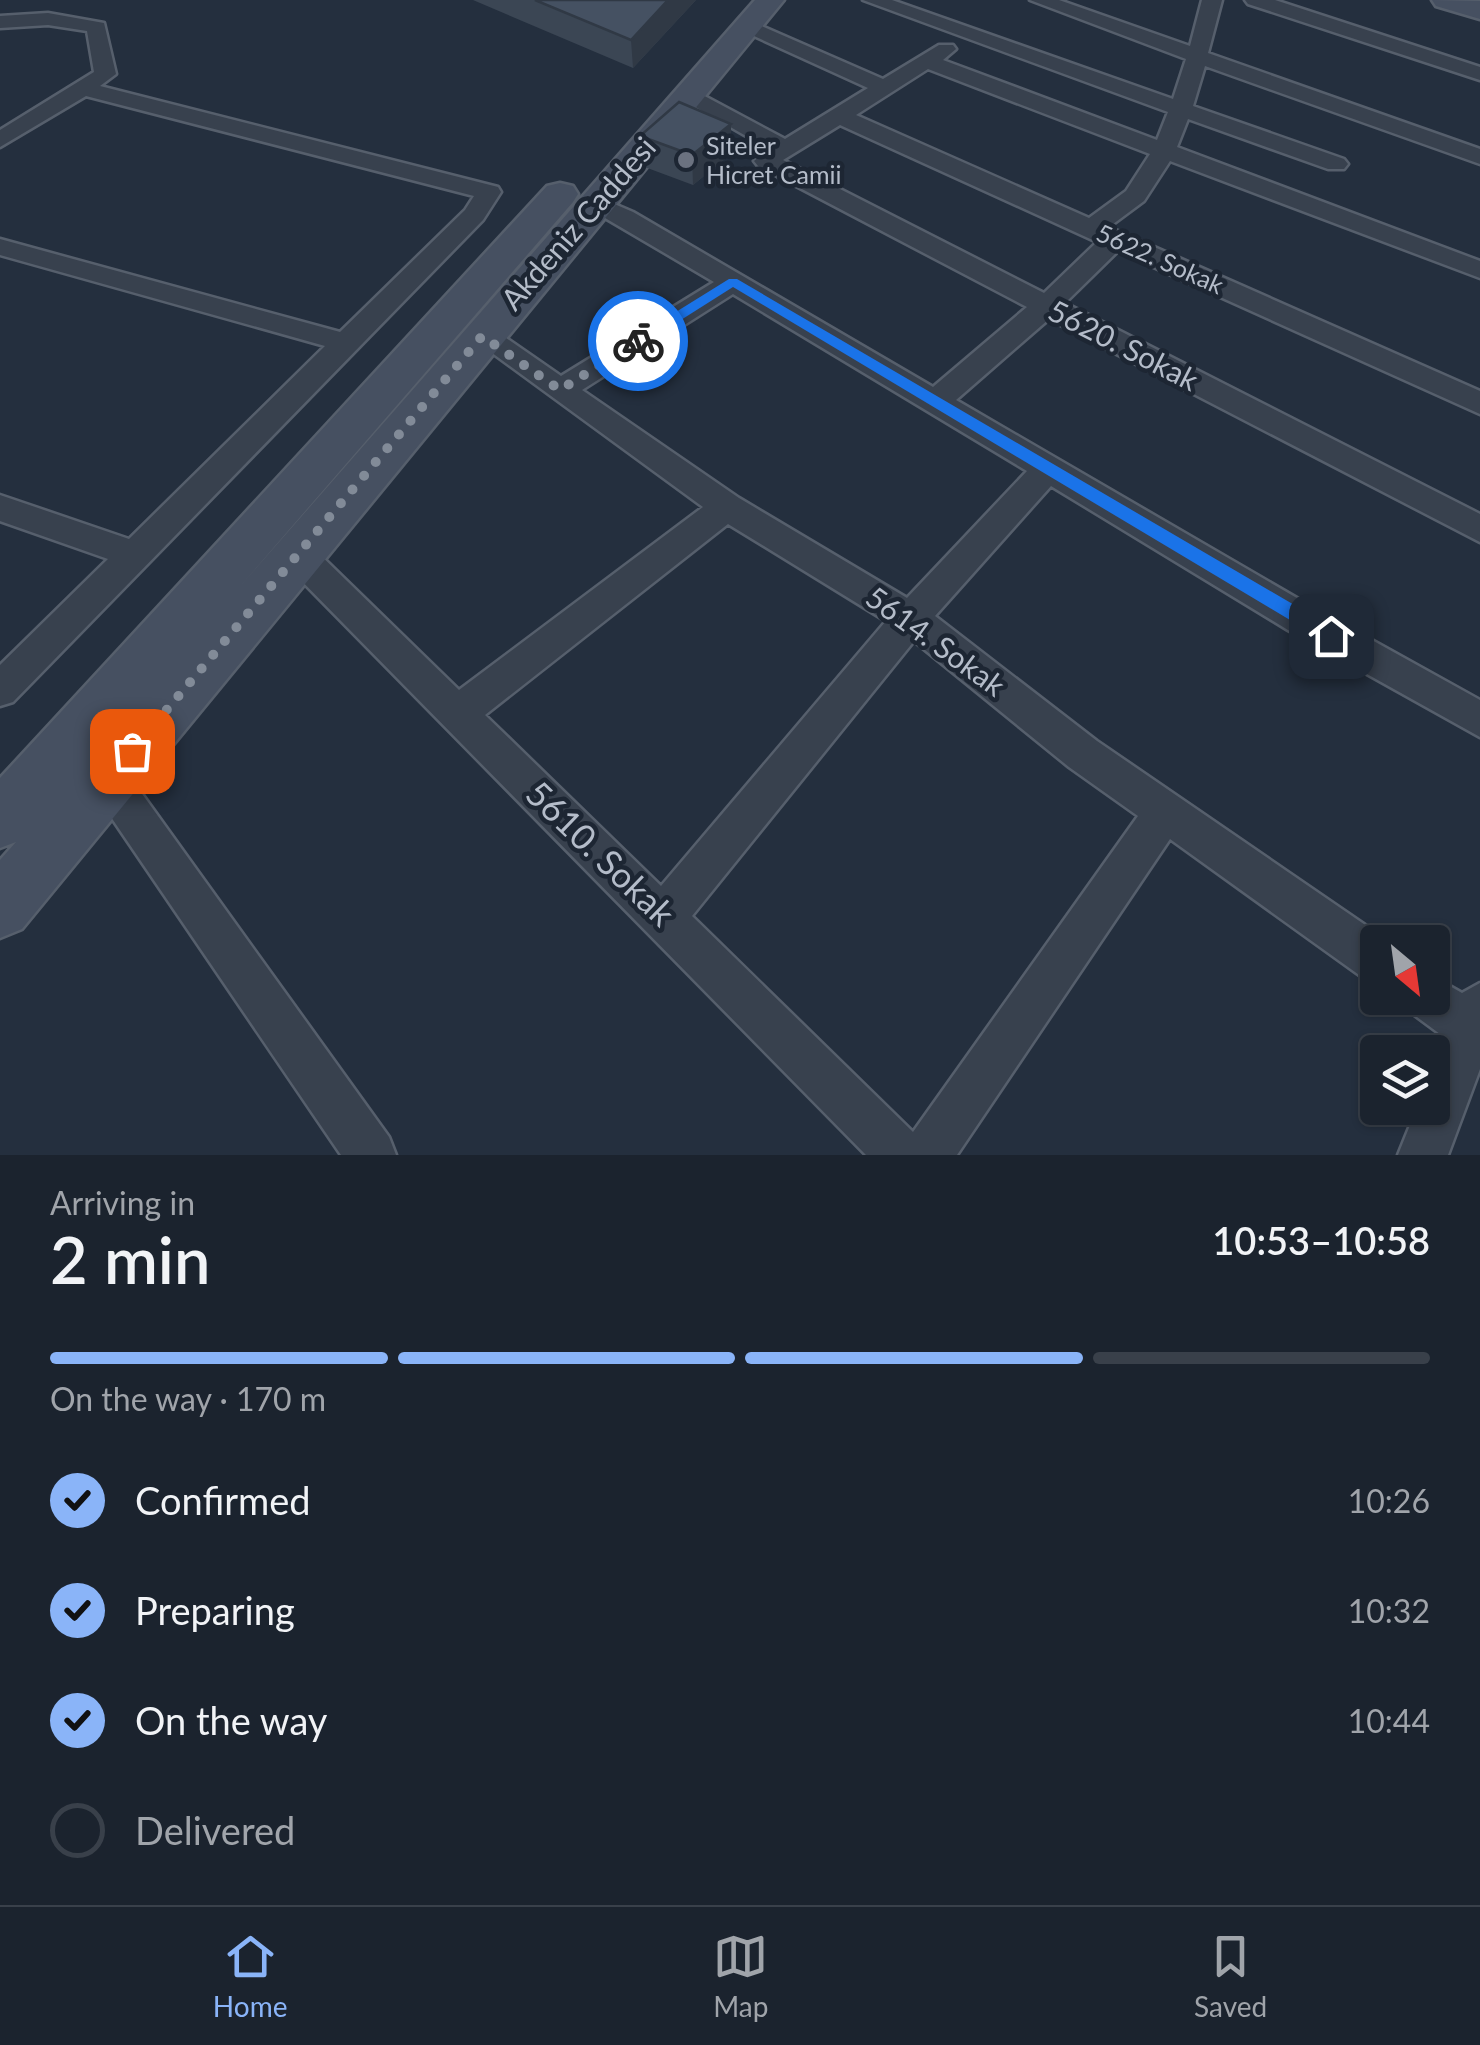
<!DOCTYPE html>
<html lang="en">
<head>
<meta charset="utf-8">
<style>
  body { margin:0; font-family:Lato,sans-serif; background:#282f3a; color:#f1f3f6; height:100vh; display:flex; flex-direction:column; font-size:38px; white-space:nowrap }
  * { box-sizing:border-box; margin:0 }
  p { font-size:32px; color:#a0a4aa }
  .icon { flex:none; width:55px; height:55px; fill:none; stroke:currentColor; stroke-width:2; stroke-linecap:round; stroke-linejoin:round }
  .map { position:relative; height:1155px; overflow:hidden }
  .panel { display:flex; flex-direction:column; background:#1b232e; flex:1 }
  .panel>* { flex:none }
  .needle { width:65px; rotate:151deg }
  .controls { position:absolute; left:1360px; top:925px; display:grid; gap:20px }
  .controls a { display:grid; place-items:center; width:90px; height:90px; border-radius:10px; background:#1b232e; box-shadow:0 2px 8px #0004,0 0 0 2px #39404a; font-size:50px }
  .pin { position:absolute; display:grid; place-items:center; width:85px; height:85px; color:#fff; margin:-42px; border-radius:20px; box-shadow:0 5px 15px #0006 }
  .courier { position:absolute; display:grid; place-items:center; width:100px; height:100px; margin:-50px; border:8px solid #1a73e8; border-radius:50%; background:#fff; color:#222; box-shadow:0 2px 12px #0007 }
  .headline em { font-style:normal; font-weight:600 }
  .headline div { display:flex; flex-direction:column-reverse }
  .headline { display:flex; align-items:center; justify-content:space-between; height:170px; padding:0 50px }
  h1 { font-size:65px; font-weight:600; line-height:75px }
  .bar { display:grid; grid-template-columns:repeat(4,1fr); gap:15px 10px; align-content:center; height:120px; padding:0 50px }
  .bar i { height:12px; border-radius:8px; background:#39404a }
  .bar .current { background:#8ab4f8 }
  .bar p { grid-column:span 4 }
  ol { padding:0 50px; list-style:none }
  li { display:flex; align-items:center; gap:30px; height:110px }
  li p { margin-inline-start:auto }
  li .icon { padding:10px; border-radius:50%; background:#8ab4f8; color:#111; stroke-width:4 }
  li:last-child { color:#a0a4aa }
  li i { width:55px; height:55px; border:5px solid #39404a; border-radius:50% }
  .tab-bar { display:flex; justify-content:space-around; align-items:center; height:140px; border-top:2px solid #39404a; background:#1b232e; font-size:28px; color:#a0a4aa }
  .tab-bar a { display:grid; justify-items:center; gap:5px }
  .tab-bar .current { color:#8ab4f8 }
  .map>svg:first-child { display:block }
</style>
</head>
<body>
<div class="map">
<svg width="1480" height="1155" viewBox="0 0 1480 1155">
  <rect width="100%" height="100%" fill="#242f3e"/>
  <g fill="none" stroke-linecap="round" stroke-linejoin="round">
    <g stroke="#565f6c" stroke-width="5">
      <path id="minor" d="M863,0H892L1173,99L1186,59L1030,0H1059L1190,46L1202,0H1222L1208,53L1480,149V164L1205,66L1193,106L1344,159L1348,164L1344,169H1328L1188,119L1177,147L1480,261V278L1170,161L1144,201L1109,227L1480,391V414L1118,251L1065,303L1480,514V542L1049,319L956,400L1314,608L1480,700V737L1288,630L1051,486L935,616L1097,741L1390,942H1378V983L1362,977L1170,839L957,1155H866L286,565L281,555L286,545L298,541L310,545L459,690L703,507L469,336L473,329H493L561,376L714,282L583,205L587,200H605L633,212L933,387L1027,307L758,166L754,161L769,149L678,97L689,90L697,92L785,139L868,88L743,31L740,27L750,21L883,79L939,45H953L956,49L943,60L1157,140L1168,112ZM928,69L1150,154L1126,191L1089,218L856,115ZM840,125L1097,242L1044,293L783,160ZM733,294L1027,471L907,598L739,498L582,390ZM728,524L886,621L661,886L485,715ZM914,641L1069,767L1138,816L913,1132L692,916Z
        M1245,0H1275L1480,67V80L1248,4Z
        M48,13L104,23L116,74L100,86L498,187L501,192L483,220L13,702L0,706V665L108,559L0,521V495L129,539L325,346L0,255V239L340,332L465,210L474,196L86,96L0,147V130L94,72L87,31L48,25L0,28V16Z
        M108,760L122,766L389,1137L396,1155H341L94,792L88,779L94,766Z
        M1432,976L1462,993L1480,983V1069L1448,1155H1398L1417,1108H1432V1067L1444,1037L1413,1014L1406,998H1432Z"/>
    </g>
    <g stroke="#565f6c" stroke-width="5">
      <path id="secondary" d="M755,0H784L22,929L0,938V860L16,842L0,848V778L547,186L560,183L573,186L578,194L573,202L236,591Z
        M1432,0L1480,1V19L1436,6Z"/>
    </g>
    <use href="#minor" fill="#38414e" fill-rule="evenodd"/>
    <use href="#secondary" fill="#465061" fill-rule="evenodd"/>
  </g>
  <path fill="#3b4654" d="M473,0H696L633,68Z
    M640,136L731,154L693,185L642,166Z"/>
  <path fill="#303945" d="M668,0H696L633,68L631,40Z
    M731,124V154L693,185L692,155Z"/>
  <path fill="#455162" stroke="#303945" stroke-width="2.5" d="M535,0H668L631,40Z
    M679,102L731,124L692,155L640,136Z"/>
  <path fill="#1a73e8" d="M729,279H737L1337,630V641H1325L733,287L643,344H634V338Z"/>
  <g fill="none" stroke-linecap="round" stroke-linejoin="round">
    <path stroke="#828b98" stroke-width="10" stroke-dasharray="0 18" d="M132,751L482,336L560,390L638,341"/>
  </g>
  <circle fill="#6b7280" stroke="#1d2633" stroke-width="4" cx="686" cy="160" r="10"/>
  <g text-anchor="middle" stroke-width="9" stroke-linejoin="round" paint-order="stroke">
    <g font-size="25" fill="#b4bcc9" stroke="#1d2633" text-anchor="start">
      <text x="706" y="155">Siteler<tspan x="706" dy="29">Hicret Camii</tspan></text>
    </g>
    <g font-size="25" fill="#b4bcc9" stroke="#1d2633">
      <text transform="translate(1160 259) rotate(24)" y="9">5622. Sokak</text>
    </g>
    <g font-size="30" fill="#b4bcc9" stroke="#1d2633">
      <text transform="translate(579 224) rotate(-49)" y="10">Akdeniz Caddesi</text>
      <text transform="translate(1123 346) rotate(27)" y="10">5620. Sokak</text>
      <text transform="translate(935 642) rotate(36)" y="10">5614. Sokak</text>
    </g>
    <g font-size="35" fill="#b4bcc9" stroke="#1d2633">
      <text transform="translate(600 854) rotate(44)" y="12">5610. Sokak</text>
    </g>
  </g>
</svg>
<div class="controls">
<a><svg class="needle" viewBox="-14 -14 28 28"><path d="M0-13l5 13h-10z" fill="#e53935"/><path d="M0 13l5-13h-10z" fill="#a0a4aa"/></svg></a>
<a><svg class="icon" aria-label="layers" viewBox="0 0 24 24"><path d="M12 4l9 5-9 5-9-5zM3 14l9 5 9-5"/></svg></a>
</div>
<div class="pin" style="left:132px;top:751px;background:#ea580c"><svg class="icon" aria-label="bag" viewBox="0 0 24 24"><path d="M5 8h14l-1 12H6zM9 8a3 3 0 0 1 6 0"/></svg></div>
<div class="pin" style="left:1331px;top:636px;background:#1f2937"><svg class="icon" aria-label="home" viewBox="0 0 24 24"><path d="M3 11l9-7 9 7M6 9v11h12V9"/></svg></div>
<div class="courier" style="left:638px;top:341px"><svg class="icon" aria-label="bike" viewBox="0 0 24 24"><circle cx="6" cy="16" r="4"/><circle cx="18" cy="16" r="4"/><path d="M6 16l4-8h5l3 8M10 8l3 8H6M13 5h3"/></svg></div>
</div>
<section class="panel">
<div class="headline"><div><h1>2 min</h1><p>Arriving in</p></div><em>10:53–10:58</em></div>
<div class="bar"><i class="current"></i><i class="current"></i><i class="current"></i><i></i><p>On the way · 170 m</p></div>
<ol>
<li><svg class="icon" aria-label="check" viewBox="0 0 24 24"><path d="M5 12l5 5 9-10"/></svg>Confirmed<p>10:26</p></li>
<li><svg class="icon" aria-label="check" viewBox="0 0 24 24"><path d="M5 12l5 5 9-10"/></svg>Preparing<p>10:32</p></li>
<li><svg class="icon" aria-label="check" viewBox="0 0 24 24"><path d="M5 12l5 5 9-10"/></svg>On the way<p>10:44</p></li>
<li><i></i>Delivered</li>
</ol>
</section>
<nav class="tab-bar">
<a class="current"><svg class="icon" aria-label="home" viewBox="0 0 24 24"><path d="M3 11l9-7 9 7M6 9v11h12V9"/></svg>Home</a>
<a><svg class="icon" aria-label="map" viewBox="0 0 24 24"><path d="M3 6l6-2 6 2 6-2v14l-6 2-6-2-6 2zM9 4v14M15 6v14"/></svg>Map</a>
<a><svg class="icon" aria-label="saved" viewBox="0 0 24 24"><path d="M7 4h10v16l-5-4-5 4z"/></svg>Saved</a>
</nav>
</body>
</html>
